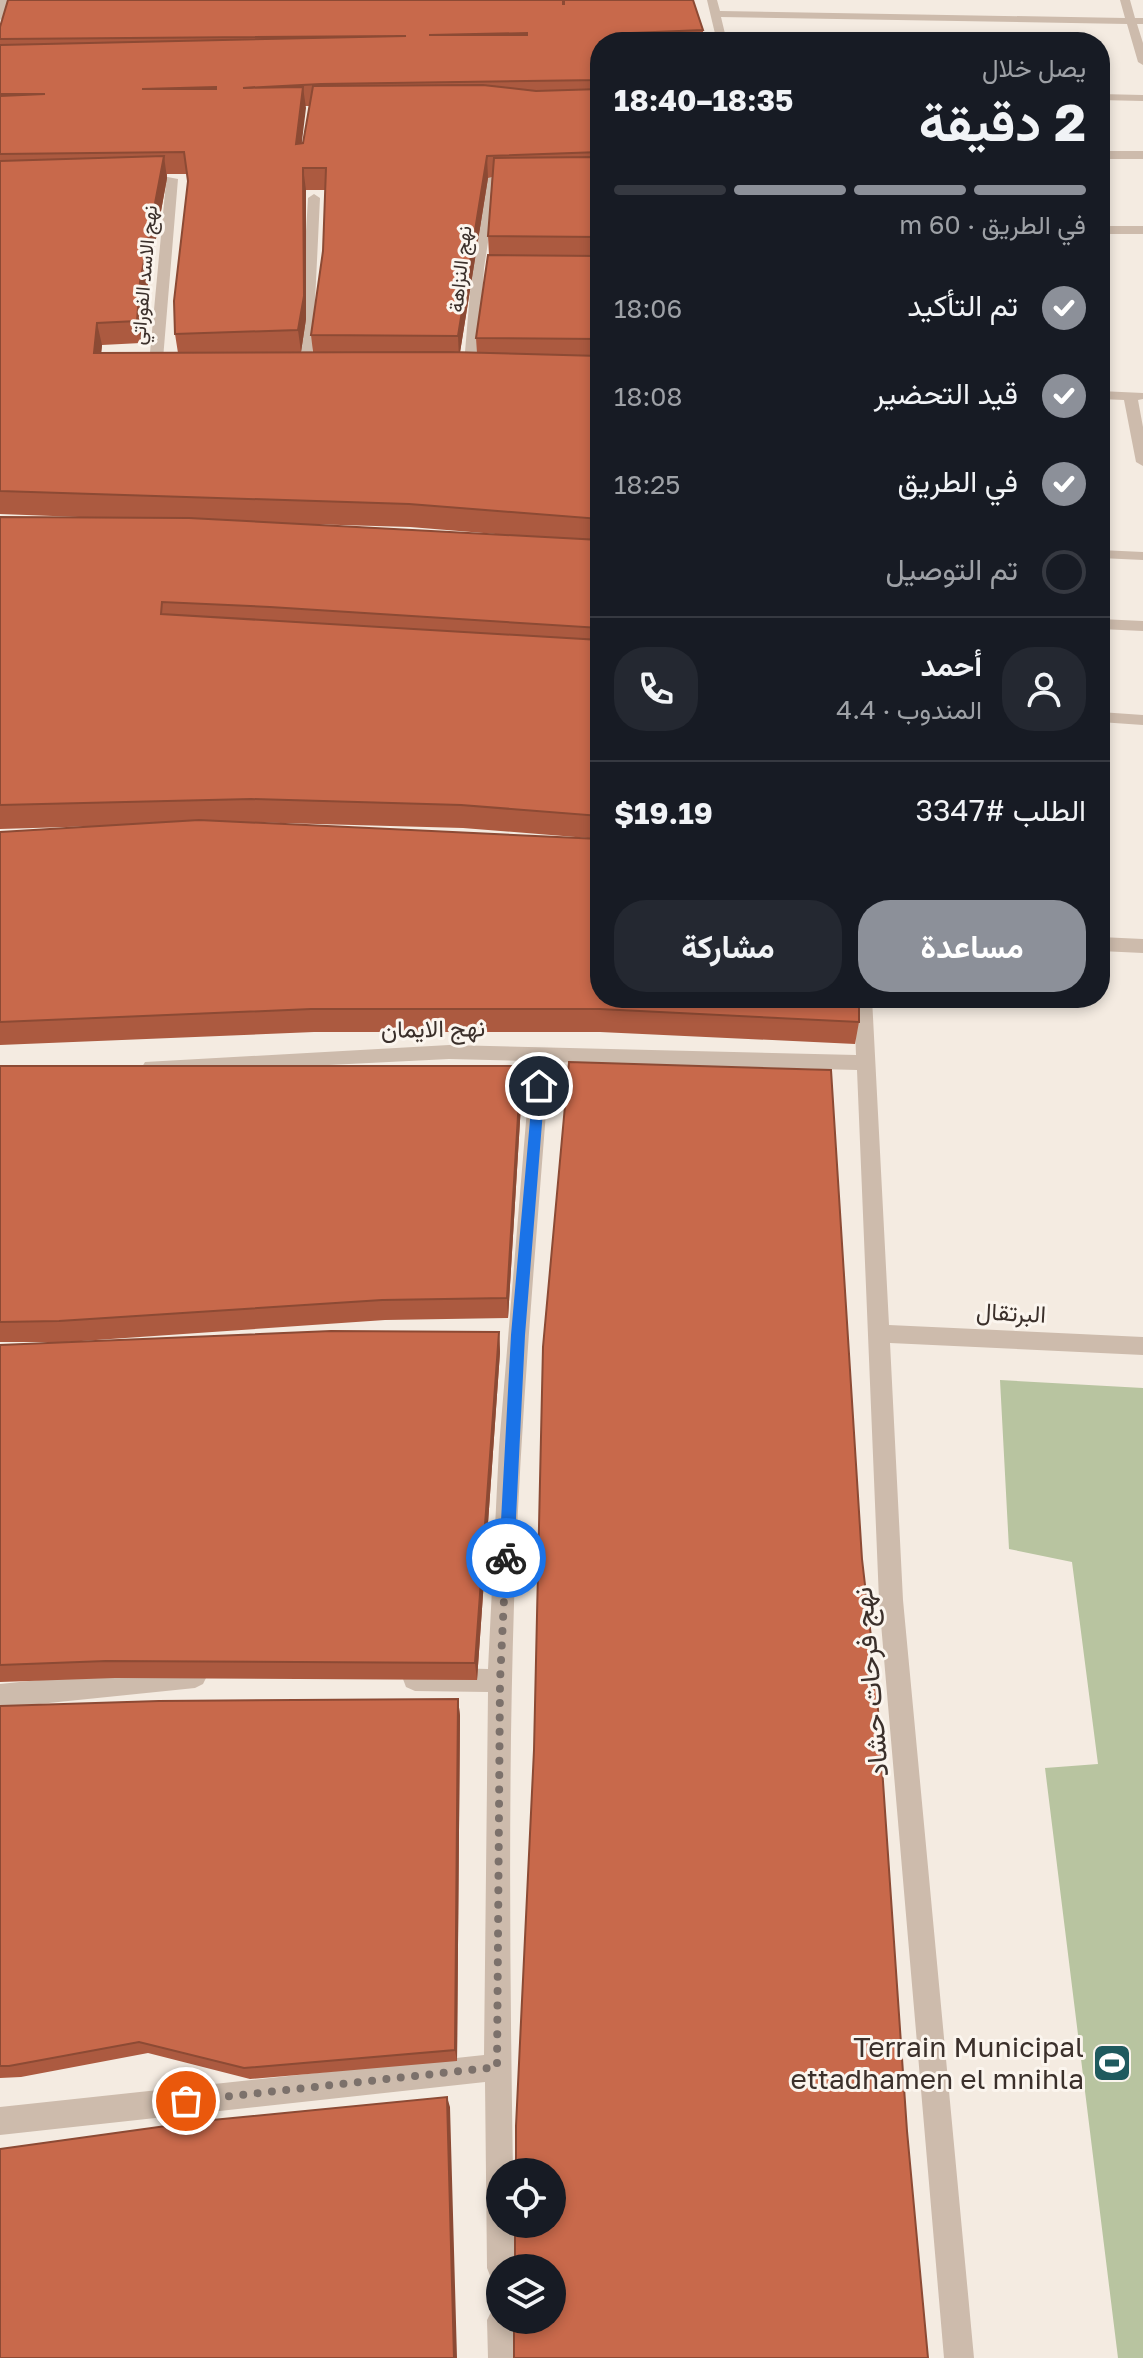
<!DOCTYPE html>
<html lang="ar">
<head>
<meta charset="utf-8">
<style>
  body { margin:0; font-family:"Golos Text",Vazirmatn,sans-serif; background:#242831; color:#f1f3f6; direction:rtl; height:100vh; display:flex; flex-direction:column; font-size:30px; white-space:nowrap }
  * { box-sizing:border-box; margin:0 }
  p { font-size:26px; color:#9ea1a6 }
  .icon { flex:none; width:44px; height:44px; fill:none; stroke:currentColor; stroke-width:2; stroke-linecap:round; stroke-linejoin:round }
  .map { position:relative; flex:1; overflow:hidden; direction:ltr }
  .details { position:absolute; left:590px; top:32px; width:520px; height:976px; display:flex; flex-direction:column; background:#171b24; border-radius:32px; box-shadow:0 4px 12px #0003; direction:rtl }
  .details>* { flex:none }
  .fabs { position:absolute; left:486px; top:2158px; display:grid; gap:16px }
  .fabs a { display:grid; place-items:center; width:80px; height:80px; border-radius:50%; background:#171b24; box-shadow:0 4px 12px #0003; font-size:40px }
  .pin { position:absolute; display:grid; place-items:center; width:68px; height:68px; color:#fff; margin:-34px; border:4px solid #fff; border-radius:50%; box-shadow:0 2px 8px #0007 }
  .courier { position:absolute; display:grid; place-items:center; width:80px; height:80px; margin:-40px; border:6px solid #1a73e8; border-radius:50%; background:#fff; color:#222; box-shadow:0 2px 10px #0007 }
  .overview em { font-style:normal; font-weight:700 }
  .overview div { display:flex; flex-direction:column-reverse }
  .overview { display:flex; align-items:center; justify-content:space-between; height:136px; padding:0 24px }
  h1 { font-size:52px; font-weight:700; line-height:60px }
  .bar { display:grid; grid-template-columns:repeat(4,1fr); gap:12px 8px; align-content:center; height:96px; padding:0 24px }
  .bar i { height:10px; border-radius:6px; background:#363941 }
  .bar .on { background:#8c9099 }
  .bar p { grid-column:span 4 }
  .line { display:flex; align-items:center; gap:20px; padding:0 24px; border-top:2px solid #363941 }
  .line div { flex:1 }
  .round { display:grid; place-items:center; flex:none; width:84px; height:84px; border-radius:32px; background:#242831 }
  ol { padding:0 24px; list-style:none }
  li { display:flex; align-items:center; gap:24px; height:88px }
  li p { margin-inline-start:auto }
  li .icon { padding:8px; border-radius:50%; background:#8c9099; color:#fff; stroke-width:4 }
  li:last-child { color:#9ea1a6 }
  li i { width:44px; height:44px; border:4px solid #363941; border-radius:50% }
  .action { display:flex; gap:16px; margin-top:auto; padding:16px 24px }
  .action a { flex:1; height:92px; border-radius:32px; background:#8c9099; color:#fff; font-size:32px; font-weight:700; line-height:92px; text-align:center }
  .action a+a { background:#242831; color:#f1f3f6 }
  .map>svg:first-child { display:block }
</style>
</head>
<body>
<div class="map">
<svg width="1143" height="2358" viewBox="0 0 1143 2358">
  <rect width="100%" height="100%" fill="#f4ebe1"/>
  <path fill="#b8c4a0" d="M1000,1380L1143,1388V2358H1118L1045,1768L1098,1764L1072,1562L1009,1549Z"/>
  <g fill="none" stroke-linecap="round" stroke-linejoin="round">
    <path fill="#cdbbac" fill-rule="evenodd" d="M0,0H9L5,17L0,20Z
      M707,0H717L720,11L1125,18L1120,0H1130L1135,18H1143V24H1137L1143,43V65L1138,62L1127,24L721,17L727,42H717Z
      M1100,94L1143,95V101L1100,100Z
      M1100,151H1143V159H1100Z
      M142,172L178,179L163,359L177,360L179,363C172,369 156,369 149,363L166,182L138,179L136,176Z
      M492,174L498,178L484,268L478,364L471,368L464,364L472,268L486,178Z
      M314,194L320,198L312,364L305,368L298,364L308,198Z
      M1100,226H1143V234H1100Z
      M1100,391L1143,393V399L1138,400L1143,427V466L1136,462L1124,400L1100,399Z
      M1100,550L1143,552V560L1100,558Z
      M1100,619L1143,621V631L1100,629Z
      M1100,712L1143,715V725L1100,722Z
      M1100,937L1143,939V953L1100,951Z
      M854,998H872L889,1325L1143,1337V1355L890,1343L903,1600L974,2358H944L879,1600L857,1070L550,1062C536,1242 520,1423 514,1604C508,1793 510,1983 513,2172H500V2224H514L515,2268H500V2282L491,2278L487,2268L485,2082L0,2135V2107L484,2055L488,1692L415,1691L406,1687L403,1679L406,1671L415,1667L488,1669L499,1447L531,1061L449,1059L152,1074L145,1072L142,1067L145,1062L449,1045L856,1055Z
      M195,1664L203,1668L207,1676L203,1684L195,1688L0,1708V1684Z
      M500,2306V2320H517L518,2358H488L487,2320L492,2310Z"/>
  </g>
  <path fill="#ac5a40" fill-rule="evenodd" d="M8,0H693L703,30V33L600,42V839L463,828L244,822L859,1022L855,1044L600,1032H314L0,1045V832L99,826L0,829V517H79L0,514V27ZM305,106H310L303,143H301ZM167,174H187L188,181L175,334L178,353H101L102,345L141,343L144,305L167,178ZM492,177L488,236L489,255L476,338L477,353L460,352L488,178ZM306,190H325L323,251L311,335L313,352H301L306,319ZM307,524L410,527L508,535Z
    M0,1066L522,1088L508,1318L385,1320L67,1342H0Z
    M499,1332L500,1352L477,1680L115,1678L0,1682V1345Z
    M458,1699L460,1716L457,2061L250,2079L148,2053L21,2077L0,2078V1706Z"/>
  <path fill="#8c4a34" d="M303,87L306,108L299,166L296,144Z
    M164,156L167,178L144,305L141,343L137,321L140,282Z
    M487,156L488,178L459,359L458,336Z
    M303,168L306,190V319L301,352L298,330Z
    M97,323L102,345L99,376L94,353Z
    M521,1066L522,1088L508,1318L507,1298Z
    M499,1332L500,1352L477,1680L475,1663Z
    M458,1699L460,1716L457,2061L455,2050Z
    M447,2097L450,2107L457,2358H454Z"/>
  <path fill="#c8694b" stroke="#8c4a34" stroke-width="2" fill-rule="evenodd" d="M8,0H563V4H564V0H693L703,30L631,33H709L712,42H600V80L321,84L243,88L303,87L296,144L303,143L313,86L483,85L536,91L600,89V152L487,156L458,336L311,335L323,251L326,168H303L304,296L298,330L175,334L174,301L188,181L184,152L0,154V96L45,94H0V45L406,36L0,39V27ZM527,33V35H429ZM216,87V89H142Z
    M164,156L140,282L137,321L97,323L94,353L450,352L600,356V519L409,504L0,491V161Z
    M600,157V237L488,236L494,158Z
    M488,255L600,256V339L476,338Z
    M0,517L189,518L600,540V628L270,607L162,602L161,614L600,640V816L461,805L251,799L0,805Z
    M199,820L600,839V998H859V1022L600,1009H311L0,1022V832Z
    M569,1062L831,1070L862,1559L876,1680L907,2131L928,2358H514V2320H552V2268H515V2224H552V2172H516V2126L534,1750L543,1347Z
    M0,1066H521L507,1298L382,1300L59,1321L0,1322Z
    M331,1331L499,1332L475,1663L106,1661L0,1665V1345Z
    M458,1699L455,2050L244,2068L139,2042L9,2066H0V1706L159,1701Z
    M447,2097L454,2358H0V2149L202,2121Z"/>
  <path fill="#1a73e8" d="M539,1081L545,1086L525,1335L514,1558L506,1565L499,1558L511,1335L533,1086Z"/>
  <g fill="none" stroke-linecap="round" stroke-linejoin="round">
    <path stroke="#7c716b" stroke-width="8" stroke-dasharray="0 14.4" d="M186,2101L497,2067L500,1681L506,1558"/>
  </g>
  <defs>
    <g id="stadium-square" transform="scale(2)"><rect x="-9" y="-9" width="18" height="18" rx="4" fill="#1f5a5e" stroke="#fbf5ee"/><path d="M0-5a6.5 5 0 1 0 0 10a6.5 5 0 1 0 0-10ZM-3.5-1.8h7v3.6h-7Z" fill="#fff"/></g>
  </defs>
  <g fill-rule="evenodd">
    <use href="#stadium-square" x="1112" y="2063"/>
  </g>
  <g text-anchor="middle" stroke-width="6" stroke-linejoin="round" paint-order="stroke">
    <g font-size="20" fill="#3b302b" stroke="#fbf5ee">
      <text transform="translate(460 269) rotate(-84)" y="7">نهج النزاهة</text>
      <text transform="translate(144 275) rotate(-85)" y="7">نهج الاسد الفوراتي</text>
    </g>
    <g font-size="24" fill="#3b302b" stroke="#fbf5ee">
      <text transform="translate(433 1029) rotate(-1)" y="8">نهج الايمان</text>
      <text transform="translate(1011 1313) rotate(3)" y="8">البرتقال</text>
    </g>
    <g font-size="28" fill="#3b302b" stroke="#fbf5ee">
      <text transform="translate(870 1682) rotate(-95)" y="10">نهج فرحات حشاد</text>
    </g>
    <g font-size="28" fill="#3b302b" stroke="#fbf5ee" text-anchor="end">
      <text x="1084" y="2057">Terrain Municipal<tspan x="1084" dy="32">ettadhamen el mnihla</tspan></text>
    </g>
  </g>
</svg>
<div class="fabs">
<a><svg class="icon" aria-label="locate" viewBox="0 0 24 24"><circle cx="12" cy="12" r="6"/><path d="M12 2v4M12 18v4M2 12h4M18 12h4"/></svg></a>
<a><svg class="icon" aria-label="layers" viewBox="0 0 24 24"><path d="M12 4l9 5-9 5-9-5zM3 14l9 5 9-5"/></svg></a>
</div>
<div class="pin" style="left:186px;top:2101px;background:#ea580c"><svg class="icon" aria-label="bag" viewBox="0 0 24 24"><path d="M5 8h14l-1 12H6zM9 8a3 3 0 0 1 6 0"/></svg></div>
<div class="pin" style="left:539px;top:1086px;background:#1f2937"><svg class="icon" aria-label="home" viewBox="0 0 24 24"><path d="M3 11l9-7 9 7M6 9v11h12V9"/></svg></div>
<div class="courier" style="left:506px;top:1558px"><svg class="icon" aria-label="bike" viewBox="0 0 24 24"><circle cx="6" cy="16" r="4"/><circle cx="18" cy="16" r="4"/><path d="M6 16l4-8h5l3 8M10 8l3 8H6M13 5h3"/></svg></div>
<section class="details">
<div class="overview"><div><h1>2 دقيقة</h1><p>يصل خلال</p></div><em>18:35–18:40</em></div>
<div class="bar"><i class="on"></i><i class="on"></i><i class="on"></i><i></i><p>في الطريق · 60 m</p></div>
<ol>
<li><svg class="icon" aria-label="check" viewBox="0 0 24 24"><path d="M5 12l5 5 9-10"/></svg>تم التأكيد<p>18:06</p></li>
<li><svg class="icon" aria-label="check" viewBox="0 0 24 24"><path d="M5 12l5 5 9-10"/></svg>قيد التحضير<p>18:08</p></li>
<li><svg class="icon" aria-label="check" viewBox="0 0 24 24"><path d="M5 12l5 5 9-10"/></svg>في الطريق<p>18:25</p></li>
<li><i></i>تم التوصيل</li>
</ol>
<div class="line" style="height:144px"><a class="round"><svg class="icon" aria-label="person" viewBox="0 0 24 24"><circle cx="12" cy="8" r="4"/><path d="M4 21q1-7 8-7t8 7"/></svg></a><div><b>أحمد</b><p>المندوب · 4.4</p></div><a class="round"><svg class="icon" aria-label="phone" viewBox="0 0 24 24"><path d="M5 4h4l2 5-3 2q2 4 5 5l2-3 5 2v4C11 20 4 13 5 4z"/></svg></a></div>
<div class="line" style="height:104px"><div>الطلب #3347</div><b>$19.19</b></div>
<div class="action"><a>مساعدة</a><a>مشاركة</a></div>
</section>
</div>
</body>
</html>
